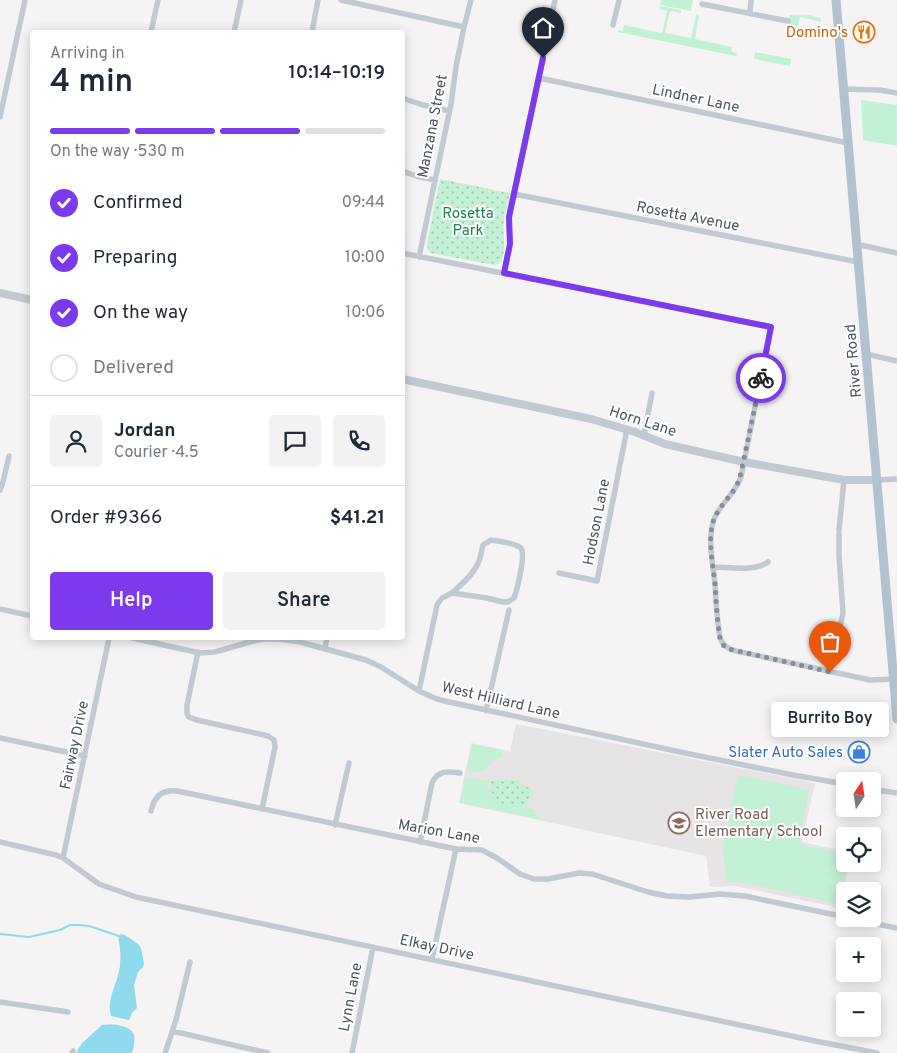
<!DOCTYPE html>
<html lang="en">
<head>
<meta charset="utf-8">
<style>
  body { margin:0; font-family:Overpass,sans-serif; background:#f2f2f3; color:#1f2937; height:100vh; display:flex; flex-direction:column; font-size:19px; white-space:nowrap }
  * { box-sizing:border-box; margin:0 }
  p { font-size:16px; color:#747a83 }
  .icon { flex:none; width:28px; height:28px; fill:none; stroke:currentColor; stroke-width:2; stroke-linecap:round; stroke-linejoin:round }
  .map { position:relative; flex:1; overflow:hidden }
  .sheet { position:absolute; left:30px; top:30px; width:375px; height:610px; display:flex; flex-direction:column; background:#fff; border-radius:5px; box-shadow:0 2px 12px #0003 }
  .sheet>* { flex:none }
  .needle { width:32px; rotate:12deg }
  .buttons { position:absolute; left:836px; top:772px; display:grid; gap:10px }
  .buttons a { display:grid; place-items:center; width:45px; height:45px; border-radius:5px; background:#fff; box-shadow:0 2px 12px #0003; font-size:25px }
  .pin { position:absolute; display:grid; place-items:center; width:42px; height:42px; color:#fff; margin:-51px -21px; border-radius:50% 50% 50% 0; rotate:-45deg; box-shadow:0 0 5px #0007 }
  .pin .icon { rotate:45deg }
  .courier { position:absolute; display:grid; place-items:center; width:50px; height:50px; margin:-25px; border:4px solid #7c3aed; border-radius:50%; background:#fff; color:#222; box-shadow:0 1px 6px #0007 }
  .bubble { position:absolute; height:35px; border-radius:5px; background:#fff; box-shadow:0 2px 12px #0003; font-size:16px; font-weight:600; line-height:35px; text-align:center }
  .overview em { font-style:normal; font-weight:600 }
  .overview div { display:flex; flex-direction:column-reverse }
  .overview { display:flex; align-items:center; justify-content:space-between; height:85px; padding:0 20px }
  h1 { font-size:32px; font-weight:600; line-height:38px }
  .bar { display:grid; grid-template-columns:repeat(4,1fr); gap:8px 5px; align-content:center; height:60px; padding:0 20px }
  .bar i { height:6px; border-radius:4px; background:#e0e1e3 }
  .bar .on { background:#7c3aed }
  .bar p { grid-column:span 4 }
  .line { display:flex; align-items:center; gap:12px; padding:0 20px; border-top:1px solid #e0e1e3 }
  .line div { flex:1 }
  .round { display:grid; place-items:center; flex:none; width:52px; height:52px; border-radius:5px; background:#f2f2f3 }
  ol { padding:0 20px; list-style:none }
  li { display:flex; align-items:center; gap:15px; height:55px }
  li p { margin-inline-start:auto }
  li .icon { padding:5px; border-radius:50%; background:#7c3aed; color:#fff; stroke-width:4 }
  li:last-child { color:#747a83 }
  li i { width:28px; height:28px; border:2px solid #e0e1e3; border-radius:50% }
  .primary-button { display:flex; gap:10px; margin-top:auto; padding:10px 20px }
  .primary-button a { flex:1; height:58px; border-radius:5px; background:#7c3aed; color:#fff; font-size:20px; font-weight:600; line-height:58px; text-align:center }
  .primary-button a+a { background:#f2f2f3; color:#1f2937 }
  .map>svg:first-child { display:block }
</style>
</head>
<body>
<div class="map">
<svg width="897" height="1053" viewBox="0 0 897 1053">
  <defs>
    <pattern id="park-dots" width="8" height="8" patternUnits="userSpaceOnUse" patternTransform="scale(1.25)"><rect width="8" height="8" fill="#c3f1d5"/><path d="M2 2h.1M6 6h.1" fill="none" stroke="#a0c6b0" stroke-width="1.8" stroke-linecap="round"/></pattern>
  </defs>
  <rect width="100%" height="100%" fill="#f5f3f3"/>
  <path fill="#e6e4e5" d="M516,724L815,783L802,842L845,851V864H849L840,908L735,886L710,887L706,856L459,803L471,743L510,751Z"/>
  <path fill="#c3f1d5" d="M661,0H693L691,11L660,5Z
    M660,6L681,10V13L670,11L665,33L691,38L696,15L699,16L695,39L732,47L731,51L737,53L736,56L618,32V30L623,31L624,25L662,33L667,11L660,9Z
    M790,15H808L821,18V22L800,17L796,34L795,37L786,35Z
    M755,52L791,59L790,66L754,59Z
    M861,100L897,105V146L863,140Z
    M472,744L501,750L502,756C487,762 489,775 467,771Z
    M738,775L809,790L799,844L845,854V864H847L838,904L747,883L726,881L723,847Z
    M465,778L488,781V789L490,787C491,792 494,794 497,797C513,813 518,802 535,810L534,814L539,816L540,818L539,819L460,803Z"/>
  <path fill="url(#park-dots)" d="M440,179L510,193C508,202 505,212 504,221C502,235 508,252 499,264L494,265L431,253L428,250L427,244Z
    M506,779L516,780L531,789L527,806C523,806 519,807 515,807C498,806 491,798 490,781Z"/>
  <path fill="#90daee" d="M121,934L125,935L138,944L141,948L144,964L143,967L138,972L134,985L137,1008L132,1013L129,1020L111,1016C106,999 118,983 120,966C120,961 121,955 120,950C120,945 118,941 119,935Z
    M102,1025C110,1024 128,1024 133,1033C136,1038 134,1047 132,1053H76L82,1043Z"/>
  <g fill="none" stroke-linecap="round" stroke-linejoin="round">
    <path stroke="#90daee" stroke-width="2" d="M0,934L29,937L60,930L70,925H79L89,926L119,936"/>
    <path stroke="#c1cad2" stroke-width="5.5" d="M341,0L464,27
      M702,4L788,21
      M750,13L751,0
      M613,25L619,0
      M151,32L158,0
      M234,32L241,0
      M312,32L318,0
      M539,78L848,143
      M843,89L880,90L897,93
      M402,98L423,105L449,111
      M0,117L25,0
      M402,171L419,177L435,180
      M514,194L858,262
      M856,244L897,253
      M402,253L771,327L741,477C735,494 720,504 714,519C707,540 713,563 715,584C716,602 717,620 720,638C723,646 728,649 736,651L870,680L895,679
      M419,257L451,104L456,67L464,27L471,0
      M504,273L510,244L509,225V215L555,0
      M866,354L897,361
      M644,435L652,393
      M877,480L897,479
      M0,490L3,482L9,456
      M839,530L844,480
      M491,540C497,541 516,543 521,548C526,555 517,590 514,598L508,602H503L487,598L452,593C461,585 472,576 477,565C481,559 481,551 483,545Z
      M713,567C729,567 755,572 768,562
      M559,573L597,581L627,429
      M0,609L32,616
      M132,638L200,653L215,652L253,641L264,639H279L300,642L366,660L381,667L419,691L437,699L449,702L685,753L793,775L845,784
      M325,648L327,638
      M198,652L187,705V714L189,717L197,720L264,735L268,736L274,740L275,747L262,809
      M830,672L843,613L839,556V534
      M419,691L437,605L442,598L452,593
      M486,711L509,610
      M0,738L85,756
      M872,789L897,793
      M151,811C154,797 162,789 177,791L456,849L482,850L497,858L520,874L534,879H548L579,873L592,874L648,892L667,896L689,897L720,894L745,896L845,917
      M335,825L349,763
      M0,842L56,855L63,858L99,884L136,897L820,1042L877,1053
      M420,842L432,783C438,770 448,771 460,773
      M63,858L109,638
      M851,919L897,928
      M432,959L456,849
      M0,1002L68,1012
      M172,1031L268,1053
      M72,1053L73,1051
      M165,1053L176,1020L190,962
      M352,1053L373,947"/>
    <path stroke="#c1cad2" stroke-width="8" d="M0,293L32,300
      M402,379L591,419L635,432L665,444L744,462L844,480H877"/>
    <path stroke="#b3c2d1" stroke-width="9" d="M836,0L897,719"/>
  </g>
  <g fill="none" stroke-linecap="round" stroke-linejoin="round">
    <path stroke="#868d94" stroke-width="5" stroke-dasharray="0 9" d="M761,378L740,477C735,494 720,504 714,519C707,540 713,563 715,584C716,602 717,620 720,638L723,645L729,649L830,672"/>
    <path stroke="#7c3aed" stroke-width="6" d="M543,58L509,217L510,244L504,273L771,327L761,378"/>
  </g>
  <defs>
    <g id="restaurant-ring" transform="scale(1.125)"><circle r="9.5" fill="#fff" stroke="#e8710a" stroke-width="1.5"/><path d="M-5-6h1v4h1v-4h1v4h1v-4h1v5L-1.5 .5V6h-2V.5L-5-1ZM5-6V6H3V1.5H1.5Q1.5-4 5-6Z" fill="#e8710a"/></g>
    <g id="shop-ring" transform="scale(1.125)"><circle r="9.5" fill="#fff" stroke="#3f7fe0" stroke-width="1.5"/><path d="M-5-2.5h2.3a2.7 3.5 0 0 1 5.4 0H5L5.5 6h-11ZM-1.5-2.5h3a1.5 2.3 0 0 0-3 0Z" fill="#3f7fe0"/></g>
    <g id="school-ring" transform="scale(1.125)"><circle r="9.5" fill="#fff" stroke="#8d6e63" stroke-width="1.5"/><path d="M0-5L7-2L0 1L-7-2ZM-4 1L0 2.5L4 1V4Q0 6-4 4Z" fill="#8d6e63"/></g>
  </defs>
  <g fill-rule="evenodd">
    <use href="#restaurant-ring" x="864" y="32"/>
    <use href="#shop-ring" x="859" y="752"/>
    <use href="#school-ring" x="679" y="823"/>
  </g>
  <g text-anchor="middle" stroke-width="4" stroke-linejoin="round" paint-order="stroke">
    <g font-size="15" fill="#c56008" stroke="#fff" text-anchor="end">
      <text x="848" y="37">Domino's</text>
    </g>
    <g font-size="15" fill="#4a5661" stroke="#fff">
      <text transform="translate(696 98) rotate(12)" y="5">Lindner Lane</text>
      <text transform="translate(432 126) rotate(-79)" y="5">Manzana Street</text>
      <text transform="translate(688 216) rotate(11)" y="5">Rosetta Avenue</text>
      <text transform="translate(853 361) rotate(-95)" y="5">River Road</text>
      <text transform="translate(643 421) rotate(18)" y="5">Horn Lane</text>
      <text transform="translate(596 522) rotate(-79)" y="5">Hodson Lane</text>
      <text transform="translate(501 700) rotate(13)" y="5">West Hilliard Lane</text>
      <text transform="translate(74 745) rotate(-78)" y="5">Fairway Drive</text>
      <text transform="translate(439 831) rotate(10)" y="5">Marion Lane</text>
      <text transform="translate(437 947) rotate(12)" y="5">Elkay Drive</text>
      <text transform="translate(350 997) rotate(-79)" y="5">Lynn Lane</text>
    </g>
    <g font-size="15" fill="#17864f" stroke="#fff">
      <text x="468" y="218">Rosetta<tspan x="468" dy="17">Park</tspan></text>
    </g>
    <g font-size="15" fill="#366cbe" stroke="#fff" text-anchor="end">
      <text x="843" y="757">Slater Auto Sales</text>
    </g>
    <g font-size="15" fill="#785e54" stroke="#fff" text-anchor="start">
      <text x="695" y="819">River Road<tspan x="695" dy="17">Elementary School</tspan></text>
    </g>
  </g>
</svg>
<div class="buttons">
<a><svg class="needle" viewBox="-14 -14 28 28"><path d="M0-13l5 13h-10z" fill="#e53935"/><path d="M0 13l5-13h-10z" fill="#747a83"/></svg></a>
<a><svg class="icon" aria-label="locate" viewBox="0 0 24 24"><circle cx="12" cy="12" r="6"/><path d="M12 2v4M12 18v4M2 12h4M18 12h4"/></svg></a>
<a><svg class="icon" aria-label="layers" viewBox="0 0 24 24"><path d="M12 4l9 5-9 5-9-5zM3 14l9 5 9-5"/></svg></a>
<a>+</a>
<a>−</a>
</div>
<div class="pin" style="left:830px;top:672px;background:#ea580c"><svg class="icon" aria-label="bag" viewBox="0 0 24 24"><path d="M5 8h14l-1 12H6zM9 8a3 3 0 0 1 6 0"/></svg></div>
<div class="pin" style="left:543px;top:58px;background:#1f2937"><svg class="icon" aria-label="home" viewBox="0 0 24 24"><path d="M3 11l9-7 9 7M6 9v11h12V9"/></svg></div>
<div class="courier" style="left:761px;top:378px"><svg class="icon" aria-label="bike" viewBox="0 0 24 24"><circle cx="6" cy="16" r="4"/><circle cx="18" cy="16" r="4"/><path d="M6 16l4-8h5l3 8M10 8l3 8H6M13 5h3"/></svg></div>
<div class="bubble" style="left:771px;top:702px;width:118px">Burrito Boy</div>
<section class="sheet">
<div class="overview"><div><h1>4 min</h1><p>Arriving in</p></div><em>10:14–10:19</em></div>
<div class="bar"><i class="on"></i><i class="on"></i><i class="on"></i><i></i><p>On the way · 530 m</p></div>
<ol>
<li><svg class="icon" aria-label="check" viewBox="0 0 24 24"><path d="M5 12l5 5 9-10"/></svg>Confirmed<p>09:44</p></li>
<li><svg class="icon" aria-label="check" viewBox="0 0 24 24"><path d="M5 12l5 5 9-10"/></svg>Preparing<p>10:00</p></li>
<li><svg class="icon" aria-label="check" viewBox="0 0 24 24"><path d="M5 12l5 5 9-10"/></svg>On the way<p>10:06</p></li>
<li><i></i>Delivered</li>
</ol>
<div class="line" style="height:90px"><a class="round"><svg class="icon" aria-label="person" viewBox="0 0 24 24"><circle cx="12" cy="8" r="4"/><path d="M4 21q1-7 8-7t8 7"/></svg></a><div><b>Jordan</b><p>Courier · 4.5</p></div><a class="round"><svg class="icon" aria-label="chat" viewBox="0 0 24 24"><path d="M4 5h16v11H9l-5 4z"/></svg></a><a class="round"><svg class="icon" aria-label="phone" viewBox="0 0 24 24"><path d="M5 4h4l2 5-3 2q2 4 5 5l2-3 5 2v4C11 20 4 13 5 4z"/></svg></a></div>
<div class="line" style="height:65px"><div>Order #9366</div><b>$41.21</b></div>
<div class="primary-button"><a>Help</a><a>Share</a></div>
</section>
</div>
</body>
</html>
